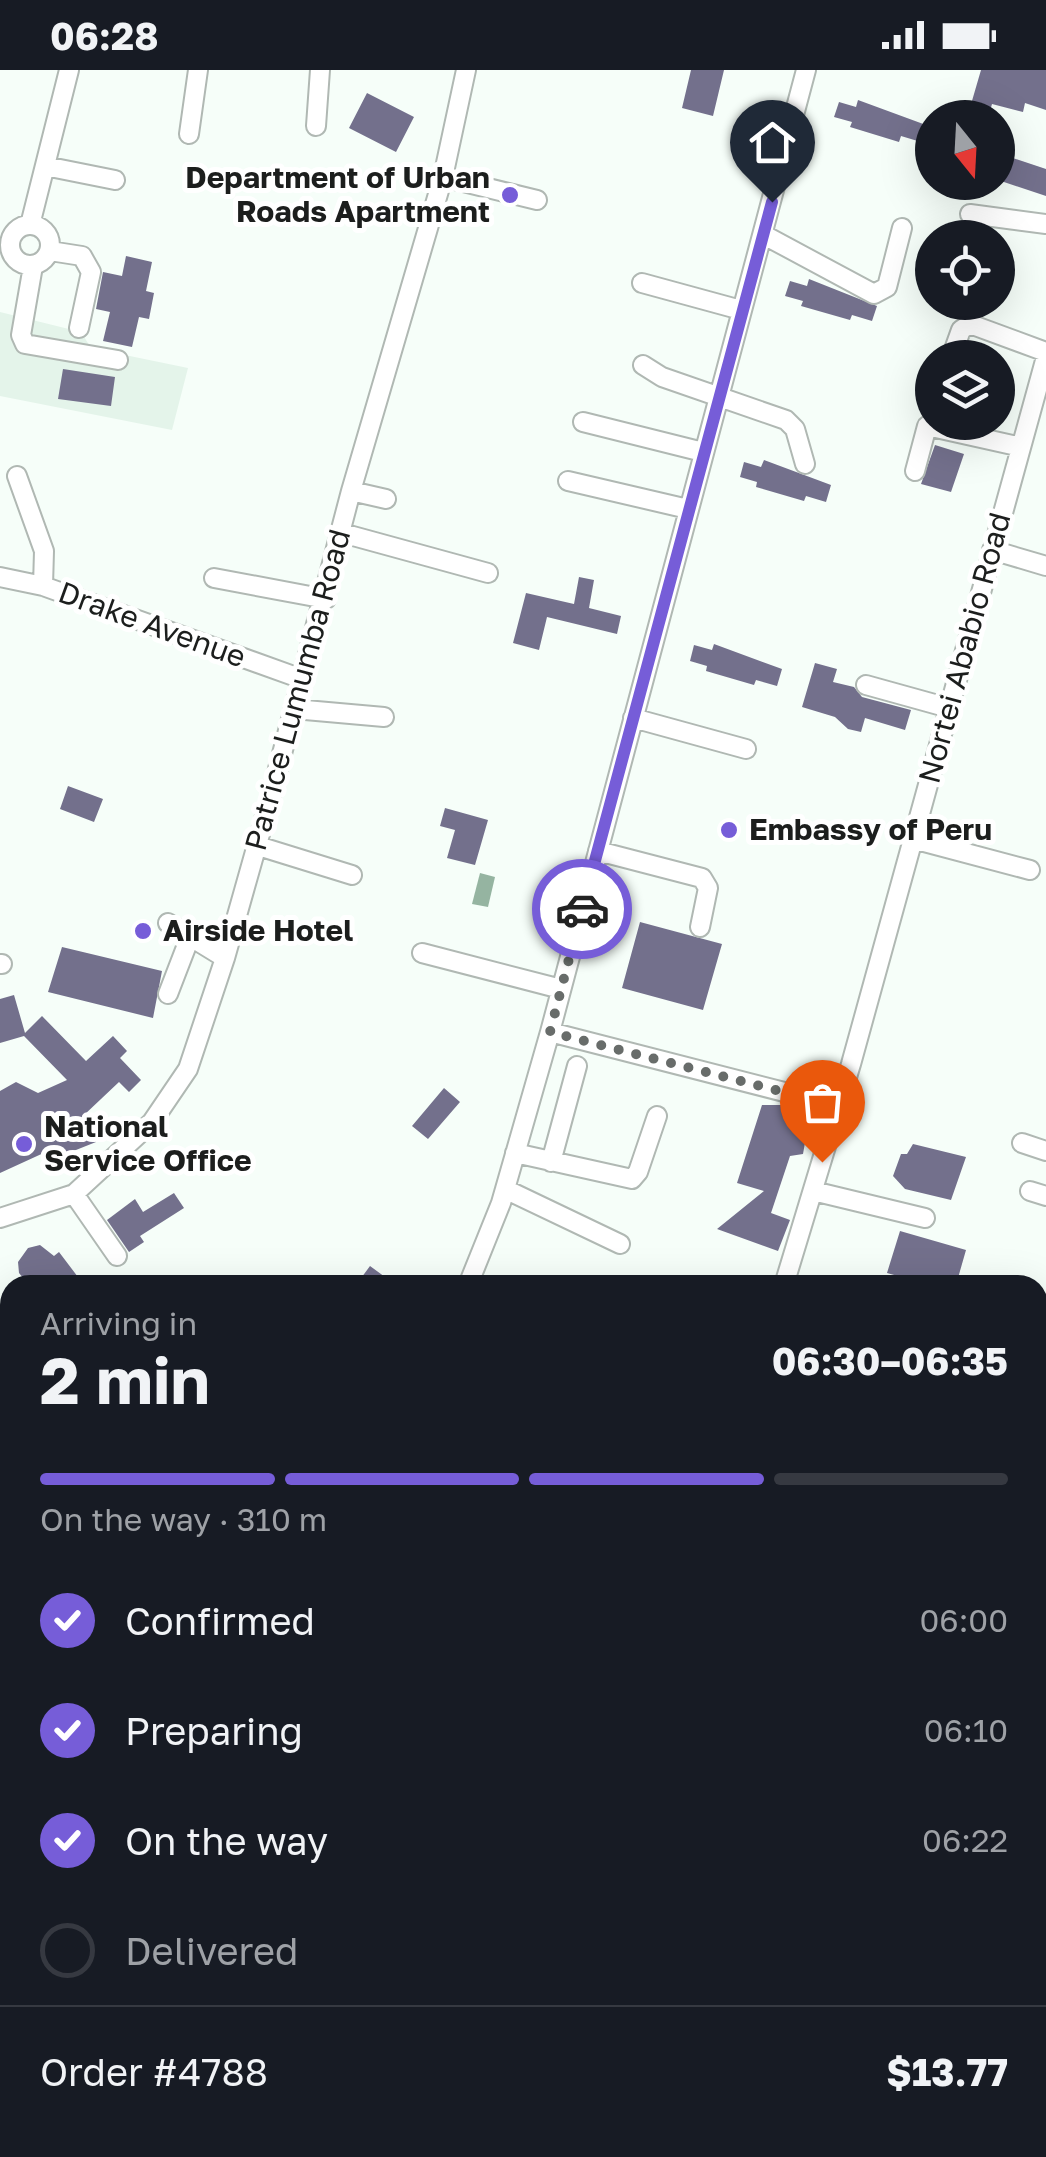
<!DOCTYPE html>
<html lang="en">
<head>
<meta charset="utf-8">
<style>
  body { margin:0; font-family:"Golos Text",sans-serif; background:#242831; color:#f1f3f6; height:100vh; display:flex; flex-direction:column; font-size:38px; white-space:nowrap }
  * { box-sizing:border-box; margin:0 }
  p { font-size:32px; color:#9ea1a6 }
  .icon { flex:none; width:55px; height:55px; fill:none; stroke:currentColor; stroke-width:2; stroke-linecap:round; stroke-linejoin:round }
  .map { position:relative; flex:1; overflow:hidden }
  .drawer { position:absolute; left:0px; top:1205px; width:1048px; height:882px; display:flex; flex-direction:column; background:#171b24; border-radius:30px 30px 0 0; box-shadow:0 10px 40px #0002 }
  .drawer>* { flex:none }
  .needle { width:65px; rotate:162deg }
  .tools { position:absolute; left:915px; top:30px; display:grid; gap:20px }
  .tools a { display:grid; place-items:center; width:100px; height:100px; border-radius:50%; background:#171b24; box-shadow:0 10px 40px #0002; font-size:50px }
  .pin { position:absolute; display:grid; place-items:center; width:85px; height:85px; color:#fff; margin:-102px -42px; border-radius:50% 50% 50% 0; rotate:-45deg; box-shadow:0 0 10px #0007 }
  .pin .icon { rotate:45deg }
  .courier { position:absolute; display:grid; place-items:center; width:100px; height:100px; margin:-50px; border:8px solid #765dd8; border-radius:50%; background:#fff; color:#222; box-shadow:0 2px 12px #0007 }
  .headline em { font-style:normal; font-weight:700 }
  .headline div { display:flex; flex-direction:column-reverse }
  .headline { display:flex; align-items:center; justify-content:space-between; height:170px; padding:0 40px }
  h1 { font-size:65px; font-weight:700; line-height:75px }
  .bar { display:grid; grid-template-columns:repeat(4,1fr); gap:15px 10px; align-content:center; height:120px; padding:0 40px }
  .bar i { height:12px; border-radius:8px; background:#363941 }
  .bar .active { background:#765dd8 }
  .bar p { grid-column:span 4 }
  .line { display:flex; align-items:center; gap:25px; padding:0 40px; border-top:2px solid #363941 }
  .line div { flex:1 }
  ol { padding:0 40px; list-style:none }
  li { display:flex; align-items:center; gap:30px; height:110px }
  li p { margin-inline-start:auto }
  li .icon { padding:10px; border-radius:50%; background:#765dd8; color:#fff; stroke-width:4 }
  li:last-child { color:#9ea1a6 }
  li i { width:55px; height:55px; border:5px solid #363941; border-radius:50% }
  .status { display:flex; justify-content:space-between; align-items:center; height:70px; padding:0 50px; background:#171b24; direction:ltr }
  .status svg { height:28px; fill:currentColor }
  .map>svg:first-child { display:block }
</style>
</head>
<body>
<div class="status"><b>06:28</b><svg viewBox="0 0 49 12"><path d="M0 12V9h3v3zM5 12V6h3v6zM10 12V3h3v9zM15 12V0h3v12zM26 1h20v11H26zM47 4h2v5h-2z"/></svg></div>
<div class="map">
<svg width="1046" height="2087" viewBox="0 0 1046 2087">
  <rect width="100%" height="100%" fill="#f6fef9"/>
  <path fill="#e4f4ea" d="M0,242L81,262L91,278L188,298L172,360L0,326Z
    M1038,2039L1046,2046V2087H618L615,2078H1038Z"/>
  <path fill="#95b4a1" d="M480,803L495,807L488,837L472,834Z"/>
  <path fill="#73708c" d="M691,0H724L713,46L682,38Z
    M981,0H1046V40L1025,33L1023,42L992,34L988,48H967Z
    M367,23L414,47L396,82L349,58Z
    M858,30L926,55L921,72L901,66L899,72L850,57L852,52L834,47L839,32L856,37Z
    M998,83L1046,99V126L998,110Z
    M126,186L152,192L146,221L154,223L149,249L139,247L132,277L103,271L110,242L96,239L103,202L122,206Z
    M809,209L877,236L872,251L852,245L850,250L801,236L803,231L785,226L790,211L807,216Z
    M63,299L115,307L111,336L58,329Z
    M935,375L964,384L951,422L921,414Z
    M764,390L831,415L826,432L806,426L804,431L756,417L757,412L740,407L744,392L761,397Z
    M579,507L594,510L589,538L621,546L617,564L547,547L539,580L513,573L526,523L574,534Z
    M714,574L782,599L777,616L756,610L754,615L706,601L707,596L690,591L694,575L712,580Z
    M815,593L837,599L833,612L854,617L862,627L911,640L905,660L865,648L861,662L848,659L835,647L802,637Z
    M68,716L103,729L94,752L60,739Z
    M445,738L488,750L475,795L447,788L455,760L440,756Z
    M640,852L722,874L703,940L622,918Z
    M62,877L162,901L153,948L48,922Z
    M14,925L25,963L42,946L86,991L113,966L127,981L120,988L141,1010L129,1022L119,1012L83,1046L96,1072L51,1090L48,1081L0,1103V1021L16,1012L38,1023L67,1010L24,966L0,973V929Z
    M444,1018L460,1032L428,1069L412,1056Z
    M762,1035H786L806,1067L803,1084L790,1086L771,1143L790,1150L778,1181L717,1159L764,1121L737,1113Z
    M913,1074L966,1087L951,1130L905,1119L893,1106L901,1084H907Z
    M174,1123L184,1138L140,1166L144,1172L129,1182L107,1150L135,1129L143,1142Z
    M900,1161L966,1180L956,1215H930L887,1203Z
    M40,1175L54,1186L59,1182L84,1215H29L19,1203L18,1192L28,1178Z
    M370,1196L396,1215H356Z"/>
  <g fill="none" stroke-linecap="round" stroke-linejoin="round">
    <g stroke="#b0b8b3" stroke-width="22">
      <path id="minor" d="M316,56L320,0
        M189,64L198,0
        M45,96L115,110
        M443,107L537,130
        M970,144L1046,154
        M10 175a20 20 0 1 1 40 0a20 20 0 1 1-40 0Z
        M30,155L69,0
        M764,165L874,224L887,217L902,158
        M50,181L82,186L91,202L79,258
        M33,196L21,265L25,274L118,290
        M642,213L741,240
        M951,288L961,260L970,254L1046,282
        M643,295L662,307L786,350L795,359L805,394
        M583,352L703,382
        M915,401L927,356L1021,377
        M17,406L44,481L43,516
        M568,411L688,439
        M351,421L386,429
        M342,463L488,503
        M992,480L1046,496
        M0,507L43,516L302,609
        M214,508L326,529
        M866,615L949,638
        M294,639L384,647
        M633,648L746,679
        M913,769L1030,800
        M255,775L352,805
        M598,781L702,808L708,818L700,857
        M168,853L225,888
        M422,883L561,919
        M0,894H2
        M168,924L190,867
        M550,962L839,1036
        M1022,1073L1046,1081
        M515,1083L632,1109L638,1102L657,1046
        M551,1092L577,996
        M505,1119L620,1174
        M813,1121L925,1148
        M1030,1121L1046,1126
        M74,1124L117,1186
        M0,1148L74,1124L152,1052L188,999L225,888L273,718L351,421L443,107L466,0
        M468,1215L501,1133L550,962L806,0
        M784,1215L851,994L1046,287
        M0,1278L10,1312
        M1038,1402L1046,1406
        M1038,1568L1046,1556
        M4,1583L10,1606
        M1038,1754L1046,1761
        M0,1943L10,1940
        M1038,1969L1046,1976
        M232,2078L234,2087
        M580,2078L583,2087
        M286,2087L315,2078
        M633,2087H635"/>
    </g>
    <path stroke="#afb5b2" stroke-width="2.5" stroke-dasharray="8 5" stroke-linecap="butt" d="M874,2087L880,2080
      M997,2087L1005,2078"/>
    <use href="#minor" stroke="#fff" stroke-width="18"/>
  </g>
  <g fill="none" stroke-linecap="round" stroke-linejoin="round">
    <path stroke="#686c6a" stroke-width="10" stroke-dasharray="0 18" d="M582,839L550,962L838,1036L822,1092"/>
    <path stroke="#765dd8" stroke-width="12" d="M582,839L772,132"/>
  </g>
  <g fill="#765dd8" stroke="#fff" stroke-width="4">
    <circle cx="510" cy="125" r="10"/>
    <circle cx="729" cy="760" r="10"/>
    <circle cx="143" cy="861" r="10"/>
    <circle cx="24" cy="1074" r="10"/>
  </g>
  <g text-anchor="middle" stroke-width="10" stroke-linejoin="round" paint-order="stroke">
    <g font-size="30" font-weight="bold" fill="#1c1e1d" stroke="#fff" text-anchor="start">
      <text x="490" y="118" text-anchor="end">Department of Urban<tspan x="490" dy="34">Roads Apartment</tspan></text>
      <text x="749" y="770">Embassy of Peru</text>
      <text x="163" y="871">Airside Hotel</text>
      <text x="44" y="1067">National<tspan x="44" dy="34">Service Office</tspan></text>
    </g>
    <g font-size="30" fill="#1c1e1d" stroke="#fff">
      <text transform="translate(152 555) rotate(20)" y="10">Drake Avenue</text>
      <text transform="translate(965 578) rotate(-75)" y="10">Nortei Ababio Road</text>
      <text transform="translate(298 620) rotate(-75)" y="10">Patrice Lumumba Road</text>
    </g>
  </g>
</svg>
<div class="tools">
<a><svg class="needle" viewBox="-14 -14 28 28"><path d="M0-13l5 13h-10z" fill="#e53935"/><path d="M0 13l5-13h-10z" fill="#9ea1a6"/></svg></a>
<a><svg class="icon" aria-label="locate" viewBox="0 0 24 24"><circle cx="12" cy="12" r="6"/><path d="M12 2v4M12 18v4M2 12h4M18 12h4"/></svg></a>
<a><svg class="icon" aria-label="layers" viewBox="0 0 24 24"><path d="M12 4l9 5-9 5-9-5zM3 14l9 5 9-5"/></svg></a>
</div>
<div class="pin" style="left:822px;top:1092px;background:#ea580c"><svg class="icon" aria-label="bag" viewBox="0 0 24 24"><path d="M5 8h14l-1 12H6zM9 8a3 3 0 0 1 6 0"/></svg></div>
<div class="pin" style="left:772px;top:132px;background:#1f2937"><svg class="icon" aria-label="home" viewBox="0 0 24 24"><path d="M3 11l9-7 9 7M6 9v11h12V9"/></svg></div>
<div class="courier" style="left:582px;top:839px"><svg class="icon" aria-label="car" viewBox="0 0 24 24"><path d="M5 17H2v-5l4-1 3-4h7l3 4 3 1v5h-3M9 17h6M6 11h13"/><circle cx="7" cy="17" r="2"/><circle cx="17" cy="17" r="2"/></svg></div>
<section class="drawer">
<div class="headline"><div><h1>2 min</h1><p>Arriving in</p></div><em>06:30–06:35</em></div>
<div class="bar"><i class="active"></i><i class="active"></i><i class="active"></i><i></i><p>On the way · 310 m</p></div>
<ol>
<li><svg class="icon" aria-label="check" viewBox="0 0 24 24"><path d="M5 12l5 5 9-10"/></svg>Confirmed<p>06:00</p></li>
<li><svg class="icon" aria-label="check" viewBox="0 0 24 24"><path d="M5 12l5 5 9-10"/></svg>Preparing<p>06:10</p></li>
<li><svg class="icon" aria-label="check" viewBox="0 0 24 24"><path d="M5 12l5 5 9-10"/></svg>On the way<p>06:22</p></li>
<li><i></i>Delivered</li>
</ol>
<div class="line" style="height:130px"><div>Order #4788</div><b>$13.77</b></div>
</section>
</div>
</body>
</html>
